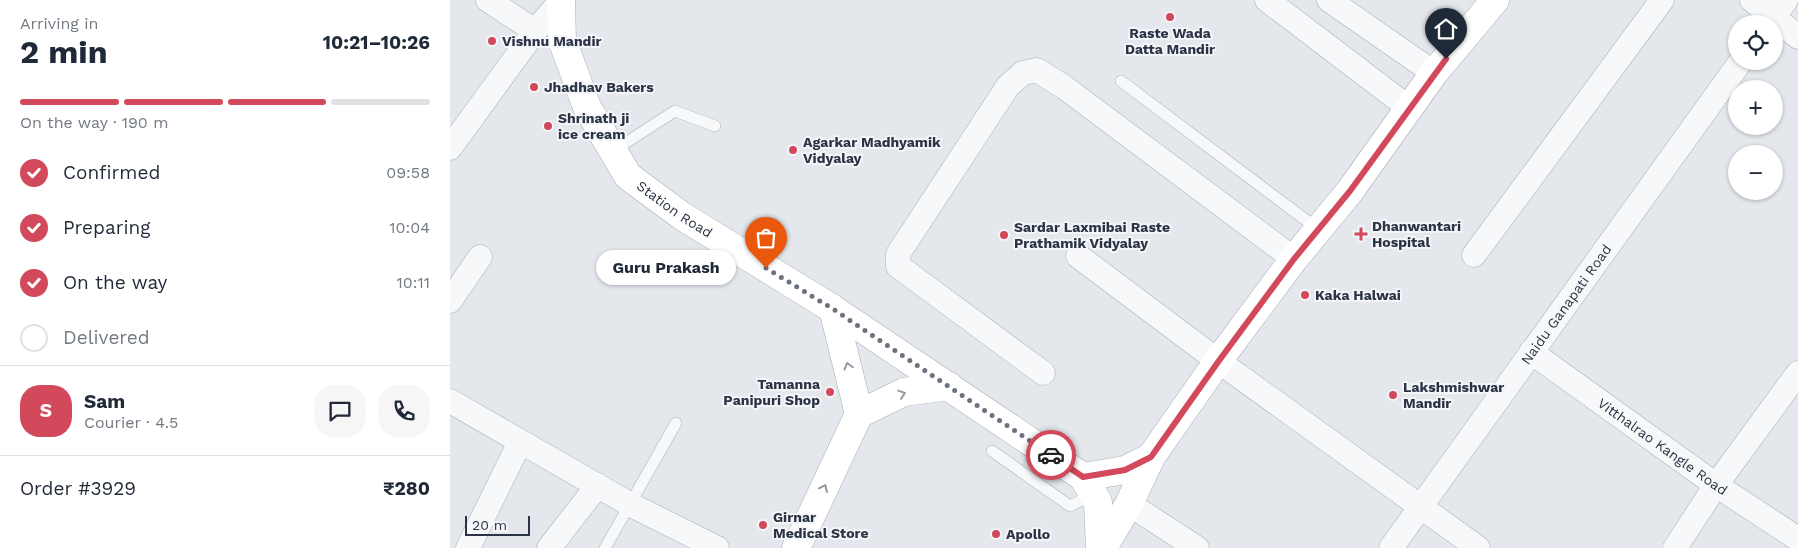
<!DOCTYPE html>
<html lang="en">
<head>
<meta charset="utf-8">
<style>
  body { margin:0; font-family:"Work Sans",sans-serif; background:#f6f6f7; color:#1f2937; height:100vh; display:flex; flex-direction:column; font-size:19px; white-space:nowrap }
  * { box-sizing:border-box; margin:0 }
  p { font-size:16px; color:#747a83 }
  .icon { flex:none; width:28px; height:28px; fill:none; stroke:currentColor; stroke-width:2; stroke-linecap:round; stroke-linejoin:round }
  .map { position:relative; flex:1; overflow:hidden }
  .panel { display:flex; flex-direction:column; background:#fff; width:450px }
  .panel>* { flex:none }
  .fabs { position:absolute; left:1278px; top:15px; display:grid; gap:10px }
  .fabs a { display:grid; place-items:center; width:55px; height:55px; border-radius:50%; background:#fff; box-shadow:0 1px 4px #0004; font-size:25px }
  .scale { position:absolute; left:15px; bottom:12px; width:65px; box-sizing:border-box; padding-left:5px; border:2px solid #2b3445; border-top:0; font-size:14px; line-height:18px; white-space:nowrap; color:#2b3445; -webkit-text-stroke:4px #f4f6f9; paint-order:stroke }
  .pin { position:absolute; display:grid; place-items:center; width:42px; height:42px; color:#fff; margin:-51px -21px; border-radius:50% 50% 50% 0; rotate:-45deg; box-shadow:0 0 5px #0007 }
  .pin .icon { rotate:45deg }
  .courier { position:absolute; display:grid; place-items:center; width:50px; height:50px; margin:-25px; border:4px solid #d1495b; border-radius:50%; background:#fff; color:#222; box-shadow:0 1px 6px #0007 }
  .bubble { position:absolute; height:35px; border-radius:18px; background:#fff; box-shadow:0 1px 4px #0004; font-size:16px; font-weight:700; line-height:35px; text-align:center }
  .head em { font-style:normal; font-weight:700 }
  .head div { display:flex; flex-direction:column-reverse }
  .head { display:flex; align-items:center; justify-content:space-between; height:85px; padding:0 20px }
  h1 { font-size:32px; font-weight:700; line-height:38px }
  .bar { display:grid; grid-template-columns:repeat(4,1fr); gap:8px 5px; align-content:center; height:60px; padding:0 20px }
  .bar i { height:6px; border-radius:4px; background:#e0e1e3 }
  .bar .current { background:#d1495b }
  .bar p { grid-column:span 4 }
  .line { display:flex; align-items:center; gap:12px; padding:0 20px; border-top:1px solid #e0e1e3 }
  .line div { flex:1 }
  .round { display:grid; place-items:center; flex:none; width:52px; height:52px; border-radius:20px; background:#f6f6f7 }
  ol { padding:0 20px; list-style:none }
  li { display:flex; align-items:center; gap:15px; height:55px }
  li p { margin-inline-start:auto }
  li .icon { padding:5px; border-radius:50%; background:#d1495b; color:#fff; stroke-width:4 }
  li:last-child { color:#747a83 }
  li i { width:28px; height:28px; border:2px solid #e0e1e3; border-radius:50% }
  main { display:flex; flex:1; min-height:0 }
  .map>svg:first-child { display:block }
</style>
</head>
<body>
<main>
<section class="panel">
<div class="head"><div><h1>2 min</h1><p>Arriving in</p></div><em>10:21–10:26</em></div>
<div class="bar"><i class="current"></i><i class="current"></i><i class="current"></i><i></i><p>On the way · 190 m</p></div>
<ol>
<li><svg class="icon" aria-label="check" viewBox="0 0 24 24"><path d="M5 12l5 5 9-10"/></svg>Confirmed<p>09:58</p></li>
<li><svg class="icon" aria-label="check" viewBox="0 0 24 24"><path d="M5 12l5 5 9-10"/></svg>Preparing<p>10:04</p></li>
<li><svg class="icon" aria-label="check" viewBox="0 0 24 24"><path d="M5 12l5 5 9-10"/></svg>On the way<p>10:11</p></li>
<li><i></i>Delivered</li>
</ol>
<div class="line" style="height:90px"><b class="round" style="background:#d1495b;color:#fff">S</b><div><b>Sam</b><p>Courier · 4.5</p></div><a class="round"><svg class="icon" aria-label="chat" viewBox="0 0 24 24"><path d="M4 5h16v11H9l-5 4z"/></svg></a><a class="round"><svg class="icon" aria-label="phone" viewBox="0 0 24 24"><path d="M5 4h4l2 5-3 2q2 4 5 5l2-3 5 2v4C11 20 4 13 5 4z"/></svg></a></div>
<div class="line" style="height:65px"><div>Order #3929</div><b>₹280</b></div>
</section>
<div class="map">
<svg width="1348" height="548" viewBox="0 0 1348 548">
  <rect width="100%" height="100%" fill="#e4e7ec"/>
  <g fill="none" stroke-linecap="round" stroke-linejoin="round">
    <g stroke="#a9aeb7" stroke-width="12">
      <path id="lane" d="M671,81L869,230
        M163,151L225,111L265,126
        M542,451L620,506L644,494
        M155,548L226,423"/>
    </g>
    <g stroke="#a9aeb7" stroke-width="25">
      <g id="street">
        <path d="M38,0L85,31"/>
        <path d="M817,0L959,108"/>
        <path d="M879,0L984,73"/>
        <path d="M1302,0L1348,37"/>
        <path d="M1318,24L1336,0"/>
        <path d="M0,148L85,31L111,1"/>
        <path d="M1024,255L1212,0"/>
        <path d="M628,256L768,361L1028,548"/>
        <path d="M0,301L30,257"/>
        <path id="s1" d="M1081,352L1266,485L1348,539"/>
        <path d="M593,373L448,266V254L558,86L573,73L587,70L614,87L844,259"/>
        <path d="M0,401L181,505L267,548"/>
        <path d="M679,504L747,548"/>
        <path d="M18,548L70,442"/>
        <path d="M99,548L148,485"/>
        <path id="s2" d="M941,548L1291,61"/>
        <path d="M1225,548L1266,485L1348,373"/>
      </g>
    </g>
    <g stroke="#a9aeb7" stroke-width="29">
      <g id="secondary">
        <path id="s3" d="M111,0L112,40L137,107L178,176L232,216L383,309L633,477L648,502L650,548"/>
        <path d="M409,414L454,392L499,386"/>
        <path d="M633,477L675,470L701,457"/>
        <path d="M346,548L409,414L383,309"/>
        <path d="M653,548L679,504L701,457L768,361L844,259L900,191L984,73L1045,0"/>
      </g>
    </g>
    <use href="#lane" stroke="#f7f8fa" stroke-width="11"/>
    <use href="#street" stroke="#f7f8fa" stroke-width="24"/>
    <use href="#secondary" stroke="#fff" stroke-width="28"/>
  </g>
  <defs><path id="oneway-chevron" d="M-2-3.5L2.5 0L-2 3.5" fill="none" stroke-width="1.6" stroke-linecap="round" stroke-linejoin="round" transform="scale(1.25)"/></defs>
  <g stroke="#959aa2">
    <use href="#oneway-chevron" transform="translate(398 366) rotate(-105)"/>
    <use href="#oneway-chevron" transform="translate(452 394) rotate(-18)"/>
    <use href="#oneway-chevron" transform="translate(374 488) rotate(-65)"/>
  </g>
  <g fill="none" stroke-linecap="round" stroke-linejoin="round">
    <path stroke="#6c737f" stroke-width="5" stroke-dasharray="0 9" d="M316,268L383,309L601,455"/>
    <path stroke="#d1495b" stroke-width="6" d="M601,455L633,477L675,470L701,457L768,362L844,259L900,191L996,59"/>
  </g>
  <g fill="#d1495b" stroke="#f4f6f9" stroke-width="2">
    <circle cx="720" cy="17" r="5"/>
    <circle cx="42" cy="41" r="5"/>
    <circle cx="84" cy="87" r="5"/>
    <circle cx="98" cy="126" r="5"/>
    <circle cx="343" cy="150" r="5"/>
    <path d="M908.5 226.5h5v5h5v5h-5v5h-5v-5h-5v-5h5z"/>
    <circle cx="554" cy="235" r="5"/>
    <circle cx="855" cy="295" r="5"/>
    <circle cx="380" cy="392" r="5"/>
    <circle cx="943" cy="395" r="5"/>
    <circle cx="313" cy="525" r="5"/>
    <circle cx="546" cy="534" r="5"/>
  </g>
  <g text-anchor="middle" stroke-width="4" stroke-linejoin="round" paint-order="stroke">
    <g font-size="14" font-weight="bold" fill="#2b3445" stroke="#f4f6f9" text-anchor="start">
      <text x="720" y="38" text-anchor="middle">Raste Wada<tspan x="720" dy="16">Datta Mandir</tspan></text>
      <text x="52" y="46">Vishnu Mandir</text>
      <text x="94" y="92">Jhadhav Bakers</text>
      <text x="108" y="123">Shrinath ji<tspan x="108" dy="16">ice cream</tspan></text>
      <text x="353" y="147">Agarkar Madhyamik<tspan x="353" dy="16">Vidyalay</tspan></text>
      <text x="922" y="231">Dhanwantari<tspan x="922" dy="16">Hospital</tspan></text>
      <text x="564" y="232">Sardar Laxmibai Raste<tspan x="564" dy="16">Prathamik Vidyalay</tspan></text>
      <text x="865" y="300">Kaka Halwai</text>
      <text x="370" y="389" text-anchor="end">Tamanna<tspan x="370" dy="16">Panipuri Shop</tspan></text>
      <text x="953" y="392">Lakshmishwar<tspan x="953" dy="16">Mandir</tspan></text>
      <text x="323" y="522">Girnar<tspan x="323" dy="16">Medical Store</tspan></text>
      <text x="556" y="539">Apollo</text>
    </g>
    <g font-size="14" fill="#2b3445" stroke="#f4f6f9">
      <text dy="5" stroke="none"><textPath href="#s3" startOffset="249">Station Road</textPath></text>
      <text dy="5" stroke="none"><textPath href="#s2" startOffset="300">Naidu Ganapati Road</textPath></text>
      <text dy="5" stroke="none"><textPath href="#s1" startOffset="162">Vitthalrao Kangle Road</textPath></text>
    </g>
  </g>
</svg>
<div class="fabs">
<a><svg class="icon" aria-label="locate" viewBox="0 0 24 24"><circle cx="12" cy="12" r="6"/><path d="M12 2v4M12 18v4M2 12h4M18 12h4"/></svg></a>
<a>+</a>
<a>−</a>
</div>
<div class="scale">20 m</div>
<div class="pin" style="left:316px;top:268px;background:#ea580c"><svg class="icon" aria-label="bag" viewBox="0 0 24 24"><path d="M5 8h14l-1 12H6zM9 8a3 3 0 0 1 6 0"/></svg></div>
<div class="pin" style="left:996px;top:59px;background:#1f2937"><svg class="icon" aria-label="home" viewBox="0 0 24 24"><path d="M3 11l9-7 9 7M6 9v11h12V9"/></svg></div>
<div class="courier" style="left:601px;top:455px"><svg class="icon" aria-label="car" viewBox="0 0 24 24"><path d="M5 17H2v-5l4-1 3-4h7l3 4 3 1v5h-3M9 17h6M6 11h13"/><circle cx="7" cy="17" r="2"/><circle cx="17" cy="17" r="2"/></svg></div>
<div class="bubble" style="left:146px;top:250px;width:140px">Guru Prakash</div>
</div>
</main>
</body>
</html>
